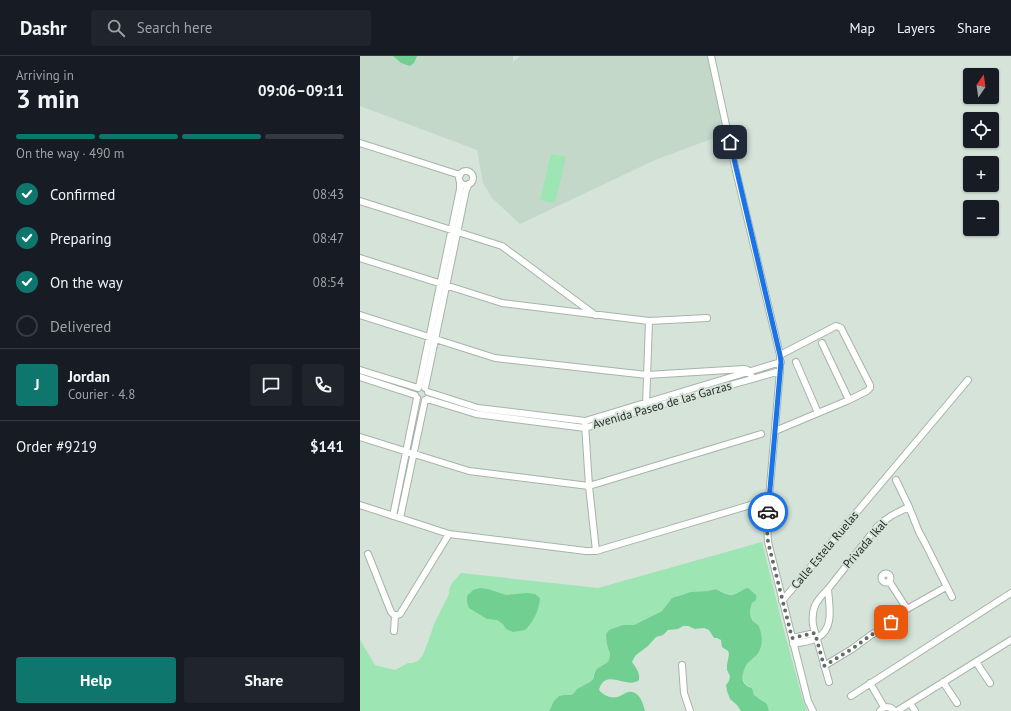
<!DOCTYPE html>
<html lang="en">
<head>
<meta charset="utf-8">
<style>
  body { margin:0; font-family:"PT Sans",sans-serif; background:#20242c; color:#f1f3f6; height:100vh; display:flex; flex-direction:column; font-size:15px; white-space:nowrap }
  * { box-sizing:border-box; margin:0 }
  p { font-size:13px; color:#9ea1a6 }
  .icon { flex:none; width:22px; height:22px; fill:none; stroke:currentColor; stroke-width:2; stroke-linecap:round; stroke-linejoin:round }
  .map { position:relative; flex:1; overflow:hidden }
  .panel { display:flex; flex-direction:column; background:#171b24; width:360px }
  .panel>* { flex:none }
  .needle { width:26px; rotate:13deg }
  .tools { position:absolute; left:603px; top:12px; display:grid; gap:8px }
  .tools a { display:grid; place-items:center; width:36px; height:36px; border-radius:4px; background:#171b24; box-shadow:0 1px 3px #0004; font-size:20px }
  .pin { position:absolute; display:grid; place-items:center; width:34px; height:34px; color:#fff; margin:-17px; border-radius:8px; box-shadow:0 2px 6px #0006 }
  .courier { position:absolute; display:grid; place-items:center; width:40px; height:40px; margin:-20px; border:3px solid #1a73e8; border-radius:50%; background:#fff; color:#222; box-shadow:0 1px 5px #0007 }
  .headline em { font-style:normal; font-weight:700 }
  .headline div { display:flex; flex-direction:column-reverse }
  .headline { display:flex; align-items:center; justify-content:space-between; height:68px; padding:0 16px }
  h1 { font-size:26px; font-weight:700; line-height:30px }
  .bar { display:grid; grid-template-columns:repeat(4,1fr); gap:6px 4px; align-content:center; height:48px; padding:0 16px }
  .bar i { height:5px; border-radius:3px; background:#363941 }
  .bar .on { background:#0f766e }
  .bar p { grid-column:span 4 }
  .line { display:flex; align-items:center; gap:10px; padding:0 16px; border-top:1px solid #363941 }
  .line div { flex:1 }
  .round { display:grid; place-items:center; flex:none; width:42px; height:42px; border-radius:4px; background:#20242c }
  ol { padding:0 16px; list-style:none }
  li { display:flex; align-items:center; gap:12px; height:44px }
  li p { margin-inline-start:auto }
  li .icon { padding:4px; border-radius:50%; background:#0f766e; color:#fff; stroke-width:4 }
  li:last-child { color:#9ea1a6 }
  li i { width:22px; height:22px; border:2px solid #363941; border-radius:50% }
  .cta { display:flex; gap:8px; margin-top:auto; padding:8px 16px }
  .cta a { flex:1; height:46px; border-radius:4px; background:#0f766e; color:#fff; font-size:16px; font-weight:700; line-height:46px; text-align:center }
  .cta a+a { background:#20242c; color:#f1f3f6 }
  header { display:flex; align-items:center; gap:24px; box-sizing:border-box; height:56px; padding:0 20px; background:#171b24; border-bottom:1px solid #363941 }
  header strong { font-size:19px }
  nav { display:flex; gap:22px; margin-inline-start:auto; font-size:14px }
  .search { width:280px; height:36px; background:#20242c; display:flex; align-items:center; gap:10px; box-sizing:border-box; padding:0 14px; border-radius:4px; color:#9ea1a6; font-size:15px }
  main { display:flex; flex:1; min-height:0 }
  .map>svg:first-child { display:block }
</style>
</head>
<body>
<header>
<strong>Dashr</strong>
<div class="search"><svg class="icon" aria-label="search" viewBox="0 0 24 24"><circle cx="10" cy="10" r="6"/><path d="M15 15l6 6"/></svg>Search here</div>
<nav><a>Map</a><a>Layers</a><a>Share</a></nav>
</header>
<main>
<section class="panel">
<div class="headline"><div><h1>3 min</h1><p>Arriving in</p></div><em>09:06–09:11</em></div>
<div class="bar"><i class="on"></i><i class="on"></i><i class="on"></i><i></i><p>On the way · 490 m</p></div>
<ol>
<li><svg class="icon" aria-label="check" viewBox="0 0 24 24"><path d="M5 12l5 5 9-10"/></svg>Confirmed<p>08:43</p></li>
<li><svg class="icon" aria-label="check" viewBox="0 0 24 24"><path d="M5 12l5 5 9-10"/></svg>Preparing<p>08:47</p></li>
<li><svg class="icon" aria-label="check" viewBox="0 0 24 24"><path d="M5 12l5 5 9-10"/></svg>On the way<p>08:54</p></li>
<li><i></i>Delivered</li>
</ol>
<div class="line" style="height:72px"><b class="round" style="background:#0f766e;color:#fff">J</b><div><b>Jordan</b><p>Courier · 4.8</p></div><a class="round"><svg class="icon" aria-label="chat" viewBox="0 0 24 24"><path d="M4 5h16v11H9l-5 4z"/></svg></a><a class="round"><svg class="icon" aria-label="phone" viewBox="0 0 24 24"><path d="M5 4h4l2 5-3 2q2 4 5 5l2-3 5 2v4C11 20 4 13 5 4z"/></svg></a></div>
<div class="line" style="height:52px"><div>Order #9219</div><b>$141</b></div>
<div class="cta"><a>Help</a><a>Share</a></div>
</section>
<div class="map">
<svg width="651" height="655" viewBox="0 0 651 655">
  <rect width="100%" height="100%" fill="#d5e3d9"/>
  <path fill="#c4d8ca" d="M0,0H153V6L160,0H348L365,78L295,104L160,168L132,142L123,127L117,94L0,50Z"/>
  <path fill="#9de5b3" d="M191,98L206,101L195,147L180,144Z
    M402,486L422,567L442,641L447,655H409V654L403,645L394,639L392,632C375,624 384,609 395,601L398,569C390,563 389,556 392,547L395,545L374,539L367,538L356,533L348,535L330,536L322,539L312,542L302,555L274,569H263L254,572L249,574L246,578C246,585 247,591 250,596C250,599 251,601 250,603C247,609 239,612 234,616V622L230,626L217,633L214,637L211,639H204L190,652L189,655H0V584L15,609L35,614L48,607H52L58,605L63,599L68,586L74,568L89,538C88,529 96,523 101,517L238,532Z"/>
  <path fill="#71cf91" d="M33,0H57L54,7L50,10L41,7Z
    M120,532L128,533L146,539L157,538L166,537L175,538L180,542C179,554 174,565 165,574L153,576L146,573L143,568L137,564L127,563L109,552L107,546V540L113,534Z
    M388,532L396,539C397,543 396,545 392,547C390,553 389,559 393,565C394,566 396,567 398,569C401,574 403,584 401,590C399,599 394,601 388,607C384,612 379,624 386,629C388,631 390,631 392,632L394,639L407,648L409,655H381L377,649L370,643L367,635L366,629L369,625L370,620L367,614V609L369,598L368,595L362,591L361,584L357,582H354L349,574L344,572L335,573L328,570H323L318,573L308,574L303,579L296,581L288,590L276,599L274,602L272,606C276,612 280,616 279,624C267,634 245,611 239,634C245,641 254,644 262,639C264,638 265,637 268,636C279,634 283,647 285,655H189L194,645L199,640L204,639H211L214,637L217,633L230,626L234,622C234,609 244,612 249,604C250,602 250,598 250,597C247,591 246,585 246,578L249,574L254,572L263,569H274L302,555L312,542L315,541L322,539L330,536L348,535L356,533C362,536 369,541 376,538C380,536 383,533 388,532Z"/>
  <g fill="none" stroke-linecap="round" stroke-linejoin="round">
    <g stroke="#a6b4a9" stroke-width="8">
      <path id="minor" d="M351,0L376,115L420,299V315L407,465L408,486L448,645L453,655
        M0,87L100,119
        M99 122a7 7 0 1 1 14 0a7 7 0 1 1-14 0Z
        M0,145L142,190L235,259
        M0,202L142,247L289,265L347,262
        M0,259L135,302L287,319L384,313C390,314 391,317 392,323
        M462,287L489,344
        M436,306L458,357
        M0,314L58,332
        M0,321L55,339
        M59,331L100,133V126
        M65,332L106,134L109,128
        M68,336L118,352L225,365L421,306
        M67,343L116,358L225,372L286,353L420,315
        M286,349L289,265
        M225,368L229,430L236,495
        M415,375L489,344L507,335L510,332V329L481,272L479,271L476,270L420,299
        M0,381L109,415L229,430L401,378
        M536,424L549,451L559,476L565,487L592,541
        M0,449L89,478L226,495H236L394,448
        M33,460L57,342
        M40,462L65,344
        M8,498L31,556L35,560
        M521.5 522a4.5 4.5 0 1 1 9 0a4.5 4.5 0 1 1-9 0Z
        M529,525L547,553
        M422,545L608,324
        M35,560L40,558L89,478
        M34,575L35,560
        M432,582L455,577
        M433,588C441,586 451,586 457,582C475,573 469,549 468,533
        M616,606L630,627
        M322,609L324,637L330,655
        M464,610L492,593L511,579L522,573L547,553L586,531
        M469,626L453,569C451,552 456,545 468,533L517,471C527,461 536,457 549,451
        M583,626L597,647
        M510,627L524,651
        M491,640L651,537
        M550,647L555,655
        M520,655L524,651C528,651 532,651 534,655
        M537,655L651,584"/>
    </g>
    <use href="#minor" stroke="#fff" stroke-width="6"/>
  </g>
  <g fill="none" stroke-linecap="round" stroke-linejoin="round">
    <path stroke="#646c66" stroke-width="4" stroke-dasharray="0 7.2" d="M408,456L407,475L408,486L432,582L455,577L464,610L492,593L511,579L522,573L531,566"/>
    <path stroke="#1a73e8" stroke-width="5" d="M370,86L420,299L421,306L408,456"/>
  </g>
  <g text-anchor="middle" stroke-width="4" stroke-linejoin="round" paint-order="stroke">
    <g font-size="12" fill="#272c28" stroke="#d5e3d9">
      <text transform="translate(302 349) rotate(-16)" y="4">Avenida Paseo de las Garzas</text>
      <text transform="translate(505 488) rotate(-49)" y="4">Privada Ikal</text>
      <text transform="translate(465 494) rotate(-50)" y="4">Calle Estela Ruelas</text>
    </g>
  </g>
</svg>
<div class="tools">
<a><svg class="needle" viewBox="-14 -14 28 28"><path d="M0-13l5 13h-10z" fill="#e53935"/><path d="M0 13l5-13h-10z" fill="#9ea1a6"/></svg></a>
<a><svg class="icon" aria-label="locate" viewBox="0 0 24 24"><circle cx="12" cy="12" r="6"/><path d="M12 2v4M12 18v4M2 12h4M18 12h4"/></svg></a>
<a>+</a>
<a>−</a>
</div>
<div class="pin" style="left:531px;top:566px;background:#ea580c"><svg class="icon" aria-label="bag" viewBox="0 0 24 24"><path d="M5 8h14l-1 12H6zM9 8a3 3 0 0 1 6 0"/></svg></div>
<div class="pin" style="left:370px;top:86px;background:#1f2937"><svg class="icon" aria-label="home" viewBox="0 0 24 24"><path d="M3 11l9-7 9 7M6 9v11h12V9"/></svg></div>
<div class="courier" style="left:408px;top:456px"><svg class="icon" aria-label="car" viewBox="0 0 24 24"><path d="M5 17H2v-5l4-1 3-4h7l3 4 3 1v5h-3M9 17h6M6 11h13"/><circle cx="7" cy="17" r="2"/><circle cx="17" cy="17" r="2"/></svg></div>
</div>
</main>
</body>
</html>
